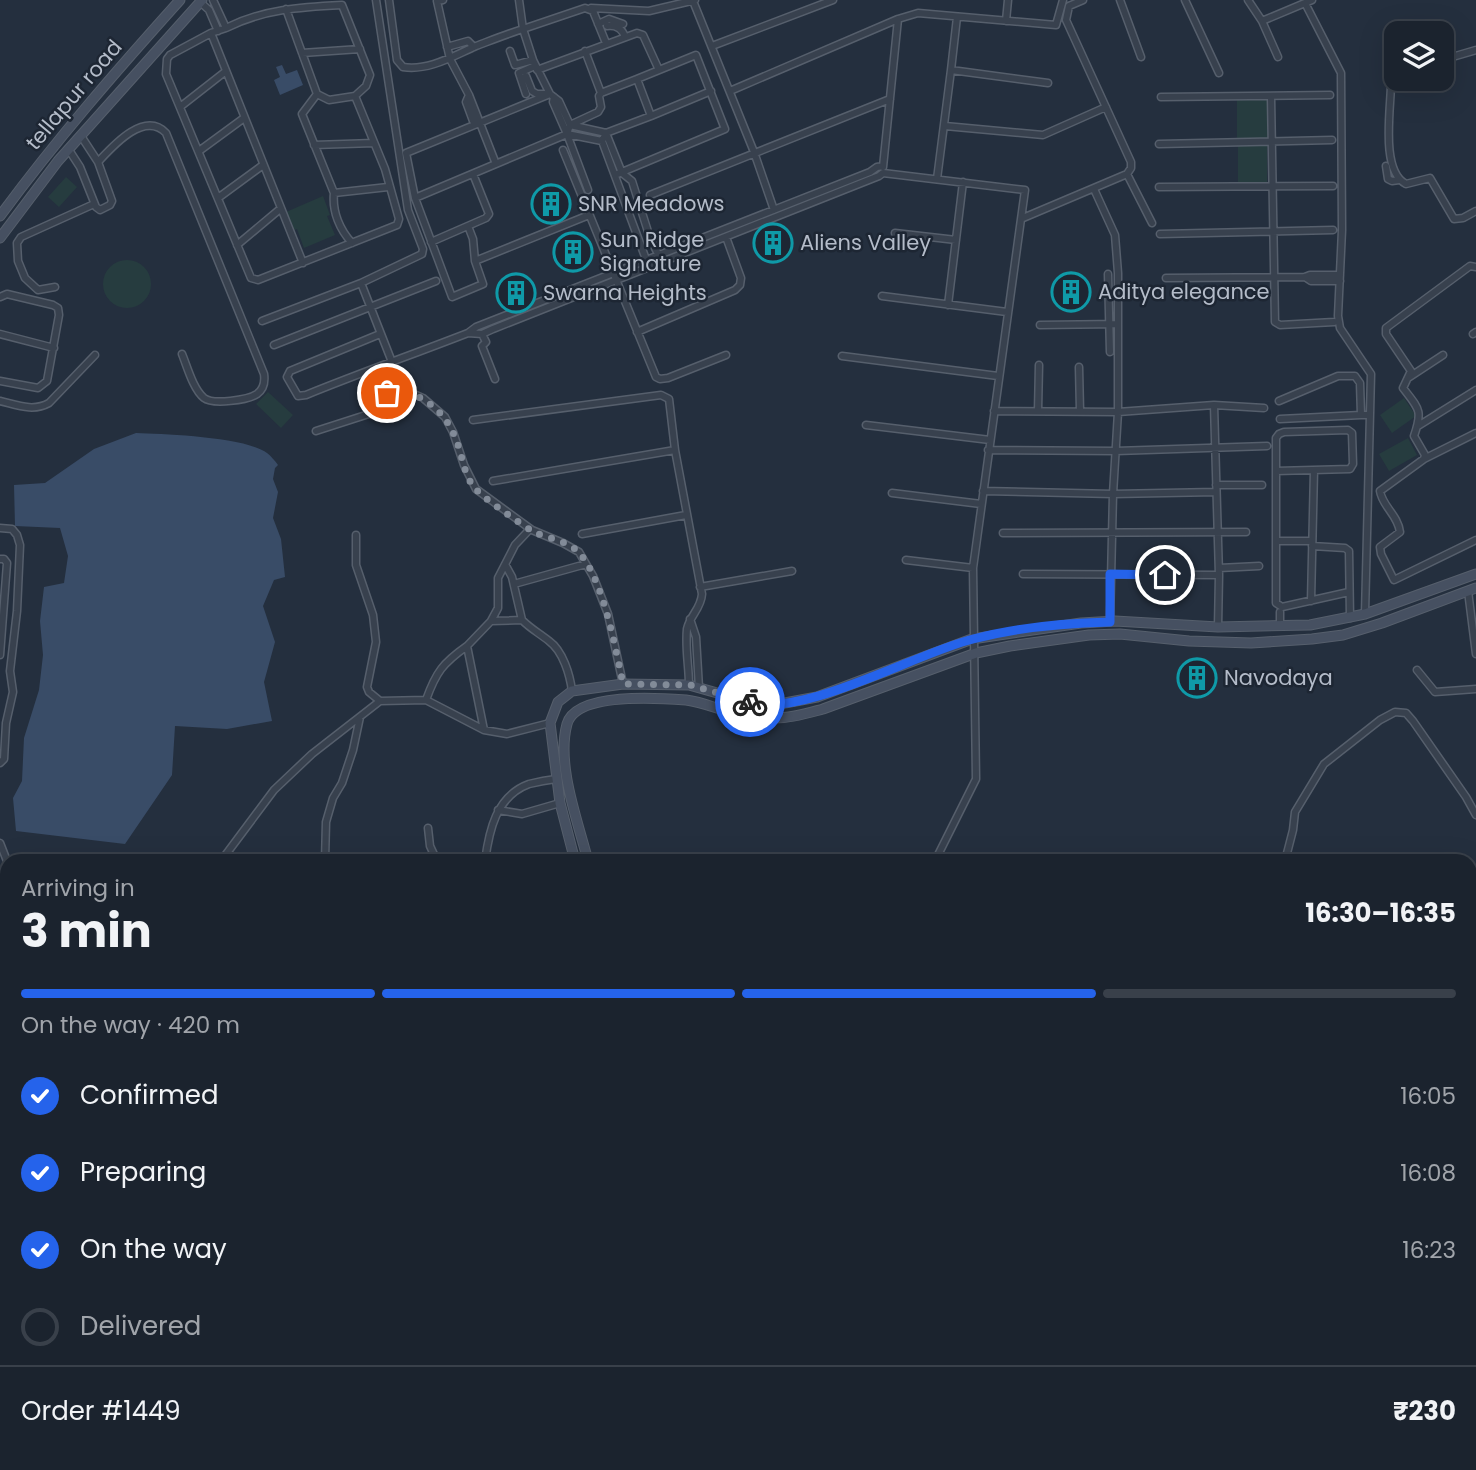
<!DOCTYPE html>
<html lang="en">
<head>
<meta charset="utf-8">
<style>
  body { margin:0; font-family:Poppins,sans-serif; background:#282f3a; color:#f1f3f6; height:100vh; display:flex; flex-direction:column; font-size:26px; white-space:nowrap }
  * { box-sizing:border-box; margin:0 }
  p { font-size:23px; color:#a0a4aa }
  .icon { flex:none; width:38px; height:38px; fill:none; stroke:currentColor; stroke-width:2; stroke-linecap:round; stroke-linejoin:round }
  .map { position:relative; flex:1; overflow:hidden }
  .details { position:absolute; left:0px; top:854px; width:1477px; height:616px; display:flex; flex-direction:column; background:#1b232e; border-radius:21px 21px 0 0; box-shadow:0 7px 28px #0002,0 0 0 2px #39404a }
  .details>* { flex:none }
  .controls { position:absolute; left:1384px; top:21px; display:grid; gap:14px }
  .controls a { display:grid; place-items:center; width:70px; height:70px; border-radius:14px; background:#1b232e; box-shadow:0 7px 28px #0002,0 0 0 2px #39404a; font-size:35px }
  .pin { position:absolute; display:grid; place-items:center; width:60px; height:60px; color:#fff; margin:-30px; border:4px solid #fff; border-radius:50%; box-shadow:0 2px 7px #0007 }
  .courier { position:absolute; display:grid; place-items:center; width:70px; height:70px; margin:-35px; border:5px solid #2563eb; border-radius:50%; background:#fff; color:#222; box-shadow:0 2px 9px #0007 }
  .head em { font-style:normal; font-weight:700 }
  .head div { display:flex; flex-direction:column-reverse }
  .head { display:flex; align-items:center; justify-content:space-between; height:119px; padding:0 21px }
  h1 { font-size:46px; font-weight:700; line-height:52px }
  .bar { display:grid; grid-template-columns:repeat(4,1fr); gap:10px 7px; align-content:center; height:84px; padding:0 21px }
  .bar i { height:9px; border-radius:5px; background:#39404a }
  .bar .current { background:#2563eb }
  .bar p { grid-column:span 4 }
  .line { display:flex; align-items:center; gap:18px; padding:0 21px; border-top:2px solid #39404a }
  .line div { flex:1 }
  ol { padding:0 21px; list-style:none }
  li { display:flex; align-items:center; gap:21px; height:77px }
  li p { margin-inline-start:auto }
  li .icon { padding:7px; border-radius:50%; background:#2563eb; color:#fff; stroke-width:4 }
  li:last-child { color:#a0a4aa }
  li i { width:38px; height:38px; border:4px solid #39404a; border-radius:50% }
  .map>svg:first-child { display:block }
</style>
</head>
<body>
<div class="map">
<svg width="1476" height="1470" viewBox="0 0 1476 1470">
  <rect width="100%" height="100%" fill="#242f3e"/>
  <path fill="#263c3f" d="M1237,99H1267L1268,138H1237Z
    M1238,145H1267V183H1238Z
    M66,177L77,187L59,207L48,197Z
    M323,196L330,215L327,216L335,235L304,248L297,229L294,230L286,212Z
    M103 284a24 24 0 1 1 48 0a24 24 0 1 1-48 0Z
    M268,392L293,415L281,428L256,404Z
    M1404,398L1416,416L1392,433L1380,415Z
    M1408,438L1417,455L1389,471L1379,454Z
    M0,1251L7,1252V1463H236L242,1470H0Z"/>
  <path fill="#394c67" d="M282,65L286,74L297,70L303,85L280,95L274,80L280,77L276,67Z
    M136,433C165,434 246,437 267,453C271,456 275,461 278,465L275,468L273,479L278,492L273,518L281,539L285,577L274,580L263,606L275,642L264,682L272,721L227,729L175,726L172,775L125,844L16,831L13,798L22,781L24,738L39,690L43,655L40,621L44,587L64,583L68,556L60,528L15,526L14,485L45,483L94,449Z"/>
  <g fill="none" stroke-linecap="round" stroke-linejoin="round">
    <g stroke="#565f6c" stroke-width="9">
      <path id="street" d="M213,0L226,28L211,33L303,263
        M389,0L397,60L403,67C429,71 453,56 476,46C492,40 507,34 523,29L519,0
        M443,0L437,1L450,59L469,95L496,164
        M1120,0L1141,57
        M1185,0L1219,73
        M1248,0L1262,21L1278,57
        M693,1L754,152L774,210
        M200,2L209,10L218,31
        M1305,3L1341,73L1342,230L1338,316L1340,328L1371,374L1365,614
        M591,8L649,11L695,0
        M286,9L317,94L302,114L304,119L334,193C332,212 340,230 352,243
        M1006,21L1008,0
        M1262,21L1312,0
        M598,24L609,19L623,24
        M607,26C616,25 622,28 625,37
        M211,33L170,55L167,59L166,74L251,278L258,280L397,225L399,219L385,169L355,96L366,86L370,75L342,5C301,7 264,9 226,28
        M712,46L833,0
        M447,47L468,41L474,47
        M510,51L515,65L533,60L550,94L559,101L570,125L606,133L651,116L637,79L601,93L599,96L601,107L598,112L570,125L567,134L415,198L406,153L550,94
        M585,51L601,93
        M302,53L360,49
        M533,60L523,29L585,8L593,11L606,43
        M1442,60L1476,50
        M537,70L637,33L643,35L659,70
        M951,70L957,17
        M1396,75L1391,83C1391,108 1380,171 1406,184L1430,178L1454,219L1463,218L1476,211
        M526,76L532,91L537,94H545
        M730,91L898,19L918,13L1056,25L1063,0
        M317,94L329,100L355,96
        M526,94L519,73L535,66
        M469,95L466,102L473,121
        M554,97L553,102L567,134L602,141
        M1161,97L1330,95
        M1271,97L1275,322L1280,325L1334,322
        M180,107L226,71
        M651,116L711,91
        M945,126L1043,135L1106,107
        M606,133L602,141L647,262
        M606,133L622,173L632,181L650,238L659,256
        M567,134L588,190
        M1159,144L1332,140
        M314,145L374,143
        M69,150L80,167L96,207L100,210L110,205L112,201L98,162L81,136
        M563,150L656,377L660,379L668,378L726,355
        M199,151L244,118
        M98,162C112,147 144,110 166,133L264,374C265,381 264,389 257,394C248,400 213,405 204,398C193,389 187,366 182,354
        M1386,166L1388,179L1392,181L1399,180
        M883,167L898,19
        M1127,174L1152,223
        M615,175L725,129L696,55L637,79
        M937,179L951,70L1048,83
        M1159,187L1333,186
        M1094,189L1115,235L1118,273V412L1113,494L1110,622
        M334,193L388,187
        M650,195L890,99
        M218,198L263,165
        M415,198L452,297L483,284L475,261L473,239L468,226
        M1023,218L1127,174L1131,168V162L1066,20L1069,6L1083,0
        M895,233L956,240
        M1160,234L1333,230
        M431,242L486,218L489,214L473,174
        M237,245L280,209
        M475,261L589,215
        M1476,267L1470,266L1386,328V334L1411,371L1403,388C1419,409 1423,410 1414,436L1425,455L1424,459L1380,491C1382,506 1398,515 1400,532L1380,547L1381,554L1394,580L1476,540
        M1108,274L1110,352
        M1305,277L1311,281H1340
        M1166,278L1305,277L1310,275H1340
        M361,283L392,362
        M55,287L38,290L25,278L18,261L17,243L21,237L94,204
        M882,296L1007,312
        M0,297L7,294L53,305L58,308L59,315L47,381L38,388L0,381
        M948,305L963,182
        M262,321L361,283L422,254L423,249L408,210L376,0
        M1040,325L1118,324
        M637,332L735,290L740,285L741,278L726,237
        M468,333L482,334L493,329L879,176L883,173L1025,190L973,568L976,779L935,861
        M0,334L54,348
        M380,334L290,371L287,377L298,396L306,395C360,373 414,354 468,333L476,327L870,172L877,167L883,166
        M482,334L486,342L482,346L495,379
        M1473,334L1476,332
        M274,345L436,281
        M842,356L998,376
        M1079,367L1080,411
        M1408,378L1443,355
        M0,401C17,405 33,412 49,403L95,355
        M1279,401L1338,376H1355L1360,383L1361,415H1369
        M994,411L1118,412L1214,405
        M1038,411L1039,365
        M1280,419L1361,415
        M473,420L661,395L669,399L675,450L702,594C701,609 690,615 687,629C685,647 689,668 689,685
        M866,425L990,440
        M1418,426L1476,390
        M316,431L375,412C384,404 387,394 396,386L423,398L445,417L453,432L464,465L476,489L532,530L563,543L579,552L593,576L608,614L623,684
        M988,450L1116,451L1267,446
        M1424,459L1476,433
        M1276,471L1350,469L1353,464L1352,433L1348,430L1284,432L1279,434L1276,438V603L1282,607L1349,592
        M493,481L675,450
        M1216,485H1262
        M983,491L1113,494L1216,492
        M892,493L981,504
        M0,528L12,529L17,535L20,545L17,611L10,671L13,692L6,723L4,759L0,763
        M1003,533L1246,532
        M582,534L686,515
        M356,535V565L373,615L376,642L367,687L369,692L380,701
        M1276,541H1312
        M1312,546L1345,548L1349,551L1350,618
        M0,559H4L7,563L0,655
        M906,560L973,568
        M506,566L512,577L522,620
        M1219,568L1259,566
        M1023,574L1219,575
        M514,584L586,564
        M700,587L792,571
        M1468,591L1476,654
        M1311,601L1314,470
        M690,619L696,637L699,688
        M491,621L498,608V578L515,545L530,529
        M1280,626V612
        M1218,627L1219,575L1214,405L1264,408
        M467,646L491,621L522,620C531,629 539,633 549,641C563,651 570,675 572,691
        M1417,670L1435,692L1476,689
        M426,700C436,672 443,663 467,646L484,730
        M498,810L522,814L560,803
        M428,828L430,846L437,861
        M0,843L7,861
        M221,861L274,790L312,754L380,701L426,700L484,730L507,734L550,723
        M325,861L326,822L333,798L342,783L353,750L360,717
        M485,861C489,831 496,796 529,784C537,782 547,780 556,779
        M1285,861L1293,830L1295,812L1324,764L1380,720L1395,712L1406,713L1413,721L1466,797L1476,815
        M0,903L7,889
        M0,911V928
        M0,989L7,985
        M1470,1379L1476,1380"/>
    </g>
    <g stroke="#565f6c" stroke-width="11">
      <path id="secondary" d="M0,216C56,140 117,70 180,0
        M0,238L58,161L202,0
        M575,861L560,803L550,723L558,702L572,691L623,684L689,685L756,704L774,705L817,697L972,639L1081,623L1115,621L1218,627L1310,625L1365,614L1476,574
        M588,861C578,821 556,765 567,724C576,692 659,698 686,700C703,702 717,709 733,713C746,716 762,718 776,718C792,718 808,713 823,709L976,653L1010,646L1089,635L1120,634L1189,641L1251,643L1312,639L1343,635L1382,623L1476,588
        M0,1203L7,1204
        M0,1217L7,1218
        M0,1231L7,1232
        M532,1463L541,1470"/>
    </g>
    <use href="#street" stroke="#38414e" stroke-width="6"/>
    <use href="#secondary" stroke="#465061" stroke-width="9"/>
  </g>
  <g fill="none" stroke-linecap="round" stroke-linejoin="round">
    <path stroke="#828b98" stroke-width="7" stroke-dasharray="0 12.6" d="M387,393L396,386C432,402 448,412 460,451C463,463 466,476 473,486C480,496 521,524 532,531C546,538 565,540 576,550C602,572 616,651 623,684L690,685L750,702"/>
    <path stroke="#2563eb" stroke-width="9" d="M750,702C803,718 916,653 973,639C1015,628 1067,623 1110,622V574L1165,575"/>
  </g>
  <defs>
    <g id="building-ring" transform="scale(2.0125)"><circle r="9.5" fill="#1d2633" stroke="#0f9aa8" stroke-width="1.5"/><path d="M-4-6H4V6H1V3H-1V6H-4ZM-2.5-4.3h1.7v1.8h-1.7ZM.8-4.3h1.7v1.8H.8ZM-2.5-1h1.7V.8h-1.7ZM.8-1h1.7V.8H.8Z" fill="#0f9aa8"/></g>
  </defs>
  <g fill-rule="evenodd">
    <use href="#building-ring" x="551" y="204"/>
    <use href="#building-ring" x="773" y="243"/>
    <use href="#building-ring" x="573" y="252"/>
    <use href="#building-ring" x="1071" y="292"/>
    <use href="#building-ring" x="516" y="293"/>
    <use href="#building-ring" x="1197" y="678"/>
  </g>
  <g text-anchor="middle" stroke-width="5" stroke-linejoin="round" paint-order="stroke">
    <g font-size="21" fill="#b4bcc9" stroke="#1d2633">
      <text transform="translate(74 95) rotate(-50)" y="7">tellapur road</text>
    </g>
    <g font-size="21" fill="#b4bcc9" stroke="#1d2633" text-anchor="start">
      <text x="578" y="211">SNR Meadows</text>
      <text x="600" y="247">Sun Ridge<tspan x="600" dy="24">Signature</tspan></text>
      <text x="800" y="250">Aliens Valley</text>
      <text x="1098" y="299">Aditya elegance</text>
      <text x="543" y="300">Swarna Heights</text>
      <text x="1224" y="685">Navodaya</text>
    </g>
  </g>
</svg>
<div class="controls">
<a><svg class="icon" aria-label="layers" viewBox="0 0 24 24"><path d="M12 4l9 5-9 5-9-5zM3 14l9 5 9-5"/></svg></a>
</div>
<div class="pin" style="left:387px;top:393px;background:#ea580c"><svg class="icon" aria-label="bag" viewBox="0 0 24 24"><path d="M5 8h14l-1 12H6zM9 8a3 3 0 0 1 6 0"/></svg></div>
<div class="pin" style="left:1165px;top:575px;background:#1f2937"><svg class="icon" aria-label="home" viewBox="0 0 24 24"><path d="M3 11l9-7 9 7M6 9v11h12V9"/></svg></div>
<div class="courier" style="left:750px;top:702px"><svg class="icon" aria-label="bike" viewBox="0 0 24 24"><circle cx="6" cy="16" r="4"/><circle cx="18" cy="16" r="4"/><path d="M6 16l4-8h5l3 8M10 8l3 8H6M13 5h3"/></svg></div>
<section class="details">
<div class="head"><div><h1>3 min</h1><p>Arriving in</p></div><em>16:30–16:35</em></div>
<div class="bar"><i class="current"></i><i class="current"></i><i class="current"></i><i></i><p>On the way · 420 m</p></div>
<ol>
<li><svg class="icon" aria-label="check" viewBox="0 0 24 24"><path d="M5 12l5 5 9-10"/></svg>Confirmed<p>16:05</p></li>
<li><svg class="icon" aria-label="check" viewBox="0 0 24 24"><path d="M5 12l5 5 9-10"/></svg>Preparing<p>16:08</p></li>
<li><svg class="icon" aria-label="check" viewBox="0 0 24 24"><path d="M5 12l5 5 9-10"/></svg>On the way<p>16:23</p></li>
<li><i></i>Delivered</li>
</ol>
<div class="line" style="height:91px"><div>Order #1449</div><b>₹230</b></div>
</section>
</div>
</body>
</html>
